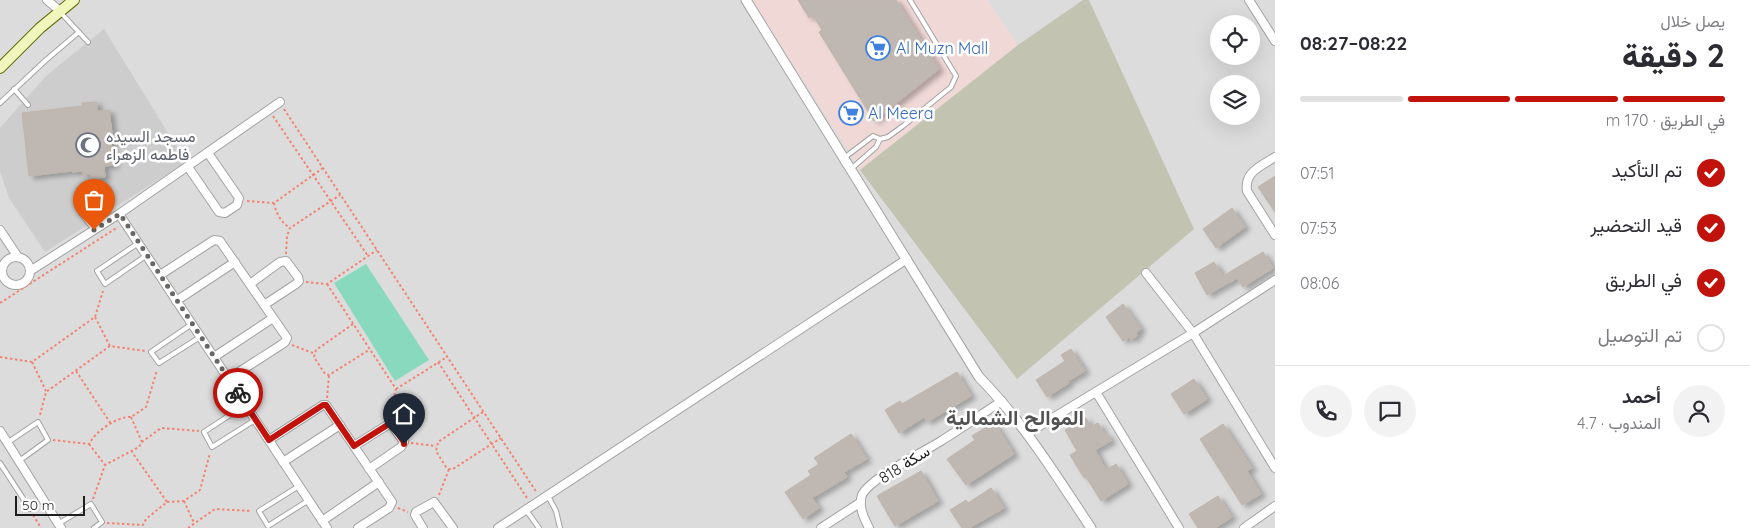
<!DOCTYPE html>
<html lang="ar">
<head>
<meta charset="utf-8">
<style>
  body { margin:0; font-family:Quicksand,Vazirmatn,sans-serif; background:#f2f2f3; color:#2b2b33; direction:rtl; height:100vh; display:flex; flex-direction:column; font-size:19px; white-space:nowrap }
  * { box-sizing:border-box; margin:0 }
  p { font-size:16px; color:#7c7c81 }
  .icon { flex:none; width:28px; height:28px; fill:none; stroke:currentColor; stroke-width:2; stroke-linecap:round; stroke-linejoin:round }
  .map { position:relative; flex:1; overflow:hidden; direction:ltr }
  .details { display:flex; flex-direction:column; background:#fff; width:475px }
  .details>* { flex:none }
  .tools { position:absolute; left:1210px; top:15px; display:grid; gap:10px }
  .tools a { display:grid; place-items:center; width:50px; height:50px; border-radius:50%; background:#fff; box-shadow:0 5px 20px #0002; font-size:25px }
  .scale { position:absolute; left:15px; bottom:12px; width:70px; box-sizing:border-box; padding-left:5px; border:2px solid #1f1f1f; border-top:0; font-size:14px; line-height:18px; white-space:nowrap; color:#1f1f1f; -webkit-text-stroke:4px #fff; paint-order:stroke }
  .pin { position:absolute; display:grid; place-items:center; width:42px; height:42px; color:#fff; margin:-51px -21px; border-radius:50% 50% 50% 0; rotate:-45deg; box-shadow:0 0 5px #0007 }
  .pin .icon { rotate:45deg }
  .courier { position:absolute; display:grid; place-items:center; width:50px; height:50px; margin:-25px; border:4px solid #c1130c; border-radius:50%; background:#fff; color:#222; box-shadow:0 1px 6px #0007 }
  .summary em { font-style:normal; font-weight:800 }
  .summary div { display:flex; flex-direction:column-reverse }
  .summary { display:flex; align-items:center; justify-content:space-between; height:85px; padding:0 25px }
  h1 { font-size:32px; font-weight:800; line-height:38px }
  .bar { display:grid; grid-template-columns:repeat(4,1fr); gap:8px 5px; align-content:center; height:60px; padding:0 25px }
  .bar i { height:6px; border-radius:4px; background:#e1e1e2 }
  .bar .selected { background:#c1130c }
  .bar p { grid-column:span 4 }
  .line { display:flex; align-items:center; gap:12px; padding:0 25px; border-top:1px solid #e1e1e2 }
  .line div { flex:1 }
  .round { display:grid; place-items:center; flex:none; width:52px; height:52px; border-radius:26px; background:#f2f2f3 }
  ol { padding:0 25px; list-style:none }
  li { display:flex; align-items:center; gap:15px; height:55px }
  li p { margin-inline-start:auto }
  li .icon { padding:5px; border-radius:50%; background:#c1130c; color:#fff; stroke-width:4 }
  li:last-child { color:#7c7c81 }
  li i { width:28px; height:28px; border:2px solid #e1e1e2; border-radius:50% }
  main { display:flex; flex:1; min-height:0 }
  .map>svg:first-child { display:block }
</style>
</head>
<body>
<main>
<section class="details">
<div class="summary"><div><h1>2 دقيقة</h1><p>يصل خلال</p></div><em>08:22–08:27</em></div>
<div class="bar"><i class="selected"></i><i class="selected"></i><i class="selected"></i><i></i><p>في الطريق · 170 m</p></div>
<ol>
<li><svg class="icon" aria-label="check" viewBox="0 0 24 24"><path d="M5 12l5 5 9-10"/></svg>تم التأكيد<p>07:51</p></li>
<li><svg class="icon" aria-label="check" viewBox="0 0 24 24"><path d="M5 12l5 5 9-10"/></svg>قيد التحضير<p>07:53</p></li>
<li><svg class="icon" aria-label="check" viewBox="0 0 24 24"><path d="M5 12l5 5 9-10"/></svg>في الطريق<p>08:06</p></li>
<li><i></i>تم التوصيل</li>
</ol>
<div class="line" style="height:90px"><a class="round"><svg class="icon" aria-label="person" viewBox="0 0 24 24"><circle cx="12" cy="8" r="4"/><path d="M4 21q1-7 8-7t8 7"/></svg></a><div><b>أحمد</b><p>المندوب · 4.7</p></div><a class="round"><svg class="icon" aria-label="chat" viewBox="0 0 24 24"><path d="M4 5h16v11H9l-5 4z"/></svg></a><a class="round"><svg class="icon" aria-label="phone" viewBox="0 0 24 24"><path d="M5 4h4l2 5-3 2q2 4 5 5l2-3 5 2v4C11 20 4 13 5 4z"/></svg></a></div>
</section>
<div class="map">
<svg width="1275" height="528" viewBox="0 0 1275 528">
  <defs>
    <filter id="shadow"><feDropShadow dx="5" dy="3" stdDeviation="2.5" flood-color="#0004"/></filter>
  </defs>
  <rect width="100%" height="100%" fill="#efece5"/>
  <path fill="#dddcdc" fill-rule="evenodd" d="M0,0H1275V528H0ZM1219,24H1251V56H1219ZM1219,84H1251V116H1219Z"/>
  <path fill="#efd8d6" d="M752,0H987L1018,45L860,170Z"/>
  <path fill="#cdcdcd" d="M104,29L186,162L45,252L9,198L0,171V128L46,76Z"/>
  <path fill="#c2c3b1" d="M1083,0H1089L1194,229L1017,379L860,170L1018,45Z"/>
  <path fill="#88d9bd" d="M366,264L429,360L395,381L334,283Z"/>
  <path fill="#bfb8b2" stroke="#c0b4a9" filter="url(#shadow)" d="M798,0H896L939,69L874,121L819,32L822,30L813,15L809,18Z
    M97,102V111L109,110L113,141L111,142L114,165L104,166L105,177L91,179V174L83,175V171L72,172V171L29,176L22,113L83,106L82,103Z
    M1275,176V212L1258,187Z
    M1232,208L1245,227L1216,248L1203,229Z
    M1263,252L1273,268L1243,287L1237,278L1207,295L1195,273L1214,262L1223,276Z
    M1123,304L1141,329L1136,333L1138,335L1131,340L1129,337L1123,341L1106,317Z
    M1071,349L1085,371L1068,381L1069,383L1047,397L1036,380L1065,361L1061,355Z
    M957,372L971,396L927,422L924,417L899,433L885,410L900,401L902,404Z
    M1194,379L1207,399L1184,414L1171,394Z
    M1086,418L1091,427L1098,423L1105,435L1107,434L1111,441L1095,450L1106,470L1116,464L1128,484L1101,501L1086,477L1084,478L1070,455L1077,451L1065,430Z
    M994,422L1014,454L966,485L947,459L975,440L972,436Z
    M1223,424L1252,468L1247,471L1261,494L1242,505L1200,439Z
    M851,434L867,459L844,472L847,477L812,498L819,508L803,519L785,492L811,475L808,471L819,464L814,458Z
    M921,471L938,501L895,526L877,496Z
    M991,488L1004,508L969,528H962L950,510L966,500L968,503Z
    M1218,496L1232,517L1215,528H1198L1189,514Z"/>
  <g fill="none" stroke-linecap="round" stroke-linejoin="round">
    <g stroke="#a3a3a3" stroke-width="6">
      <path id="service" d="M61,13L88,42
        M14,89L28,105
        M0,103L46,60L79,32
        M844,158L873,136L880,139L888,137L903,126L951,87L956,76L910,0
        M851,169L876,147L880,139
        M81,213L94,230
        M137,244L97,271L105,284L147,255
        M192,324L151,352L159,363L200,337
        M245,405L204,432L212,447L255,420
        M7,443L38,422L48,440L19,461
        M0,463L30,509
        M299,486L259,511L268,526L309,500
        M548,496L556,511L560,528
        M526,510L539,528
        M58,524L91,504L102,522L94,528"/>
    </g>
    <g stroke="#a3a3a3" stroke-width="10">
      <path id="minor" d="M47,0L60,11
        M1249,0L1275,41
        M1275,157C1261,166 1244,172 1247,191L1275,235
        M188,167L219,212L225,213L237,205L239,198L208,153
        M119,214L327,528
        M0,230L18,257
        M2 271a14 14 0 1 1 28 0a14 14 0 1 1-28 0Z
        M30,271L119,214L280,102
        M1146,273L1193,333L1275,468
        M160,275L214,240L220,241L287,338L285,342L281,345L228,379
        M250,284L280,262L286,261L298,277L299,281L296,284L264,305
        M176,301L235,262
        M214,357L273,318
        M1096,392L1179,528
        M0,431L61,528
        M1028,433L1193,333L1275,280
        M269,440L323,405H326L392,502L389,508L358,528
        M354,446L389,424L392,425L404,442L401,447L369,469
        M283,462L340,425
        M322,521L379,482
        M423,528L415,515L416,512L434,502L453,528
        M498,528L907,259
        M821,528L861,502
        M869,528C864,518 858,506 862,495C870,478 924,452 941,441C962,428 982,414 1002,401
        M1244,528L1275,506"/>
    </g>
    <g stroke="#a3a3a3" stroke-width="11">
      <path id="tertiary" d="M746,0L979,377C1024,423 1055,474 1091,528"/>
    </g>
    <g stroke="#61700c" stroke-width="12">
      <path id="secondary" d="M0,68L40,28L74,0"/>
    </g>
    <path stroke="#f18574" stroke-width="2" stroke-dasharray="2.5 2.5" stroke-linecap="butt" d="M284,109L537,493
      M273,116L368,256
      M247,201L274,203L323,168
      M274,203C275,211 282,224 289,227
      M286,254L287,236L290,228L340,195
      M306,282L327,284L377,250
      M327,284L396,389L390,417
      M0,303L118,227
      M95,317L110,346
      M353,324L316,350L314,357L325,374L329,375L369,350
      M292,345L313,353
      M0,357L32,362L95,317L103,291
      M32,362L46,391
      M438,362L527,498
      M76,371L111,424
      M396,389L447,357
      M327,398L329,375
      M483,412L438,442L436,451L446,467L449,469H453L501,438
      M40,415L46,392L110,346L145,351
      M131,417L142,442
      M53,440L89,444C95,432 117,416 131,417L146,407L157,370
      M411,443L436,446
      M89,444L105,465
      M439,495L449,469
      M93,499L105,465L139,447L142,442L161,428L199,431
      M184,501L194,523
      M167,502L184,501L200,490L210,453
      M398,508L408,512
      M33,515L41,528
      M107,523L143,525L146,519L167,502L132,452
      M188,528L215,509L252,511"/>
    <use href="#service" stroke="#fff" stroke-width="4"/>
    <use href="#minor" stroke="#fff" stroke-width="8"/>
    <use href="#tertiary" stroke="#fff" stroke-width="9"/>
    <use href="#secondary" stroke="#f1f6bd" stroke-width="10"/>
  </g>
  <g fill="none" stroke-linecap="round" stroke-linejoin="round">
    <path stroke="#686764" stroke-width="5" stroke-dasharray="0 9" d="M94,230L120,214L238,393"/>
    <path stroke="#c1130c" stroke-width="6" d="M238,393L269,440L323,405H326L354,446L389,424L392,425L404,442V444"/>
  </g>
  <defs>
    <g id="supermarket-ring" transform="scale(1.25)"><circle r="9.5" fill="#fff" stroke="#3f7fe0" stroke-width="1.5"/><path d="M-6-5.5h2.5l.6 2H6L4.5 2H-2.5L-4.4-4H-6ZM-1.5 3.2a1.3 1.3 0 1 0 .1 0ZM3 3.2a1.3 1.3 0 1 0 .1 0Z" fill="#3f7fe0"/></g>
    <g id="mosque-ring" transform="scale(1.25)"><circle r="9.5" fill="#fff" stroke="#6b7280" stroke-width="1.5"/><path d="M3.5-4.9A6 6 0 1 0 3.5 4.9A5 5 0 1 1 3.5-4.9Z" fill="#6b7280"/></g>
  </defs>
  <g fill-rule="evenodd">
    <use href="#supermarket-ring" x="878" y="48"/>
    <use href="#supermarket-ring" x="851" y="113"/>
    <use href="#mosque-ring" x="88" y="145"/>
  </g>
  <g text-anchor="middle" stroke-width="5" stroke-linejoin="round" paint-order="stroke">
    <g font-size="16" fill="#366cbe" stroke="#fff" text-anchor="start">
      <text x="896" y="54">Al Muzn Mall</text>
      <text x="868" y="119">Al Meera</text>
    </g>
    <g font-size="16" fill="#5b616d" stroke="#fff" text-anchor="start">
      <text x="106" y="142">مسجد السيده<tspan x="106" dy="18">فاطمه الزهراء</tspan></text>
    </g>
    <g font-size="16" fill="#1f1f1f" stroke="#fff">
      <text transform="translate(904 464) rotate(-32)" y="6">سكة 818</text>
    </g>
    <g font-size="21" font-weight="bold" fill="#525252" stroke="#fff">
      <text x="1015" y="425">الموالح الشمالية</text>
    </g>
  </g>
</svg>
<div class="tools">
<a><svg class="icon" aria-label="locate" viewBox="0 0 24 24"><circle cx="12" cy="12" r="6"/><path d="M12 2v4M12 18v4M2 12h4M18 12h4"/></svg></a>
<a><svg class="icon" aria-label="layers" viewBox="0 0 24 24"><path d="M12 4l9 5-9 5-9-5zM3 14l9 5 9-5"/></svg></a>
</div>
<div class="scale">50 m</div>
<div class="pin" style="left:94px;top:230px;background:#ea580c"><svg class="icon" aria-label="bag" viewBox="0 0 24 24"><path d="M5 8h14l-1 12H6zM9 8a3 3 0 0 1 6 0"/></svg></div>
<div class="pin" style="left:404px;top:444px;background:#1f2937"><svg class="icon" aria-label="home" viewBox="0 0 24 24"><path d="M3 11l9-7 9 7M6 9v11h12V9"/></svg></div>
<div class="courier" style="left:238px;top:393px"><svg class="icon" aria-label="bike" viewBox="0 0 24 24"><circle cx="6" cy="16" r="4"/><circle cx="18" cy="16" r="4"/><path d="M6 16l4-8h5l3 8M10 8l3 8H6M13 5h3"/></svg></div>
</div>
</main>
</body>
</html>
